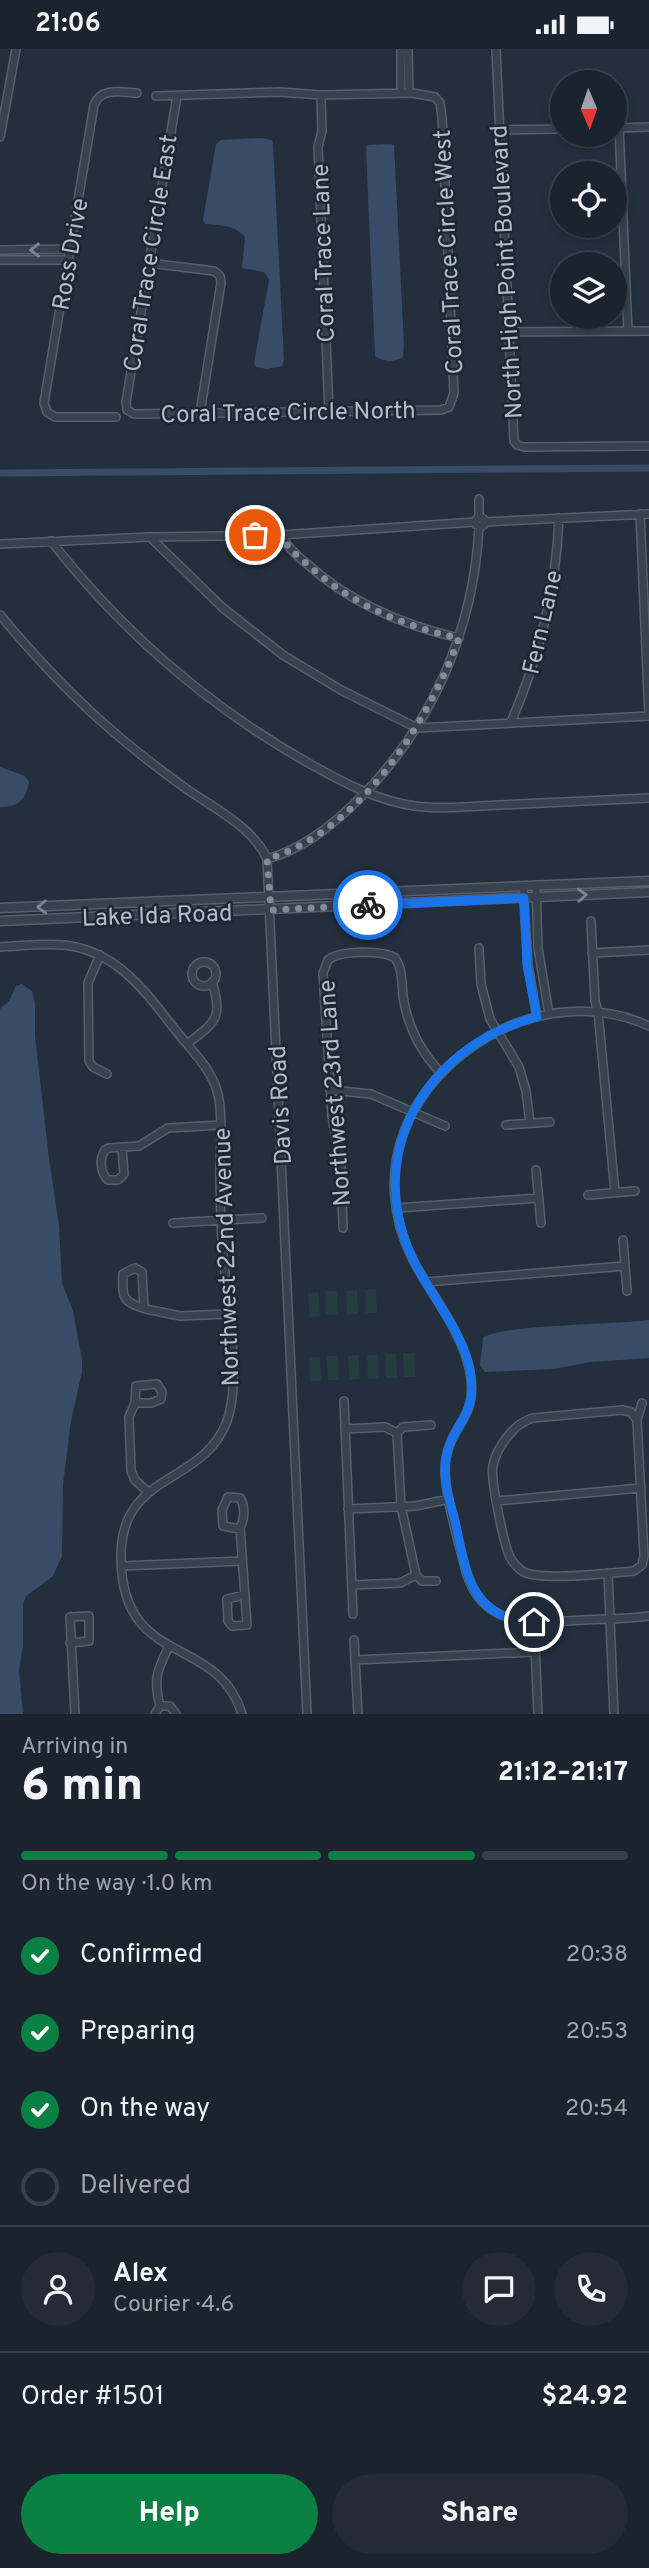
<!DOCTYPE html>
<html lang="en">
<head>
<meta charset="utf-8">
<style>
  body { margin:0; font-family:Overpass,sans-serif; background:#242b36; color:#f1f3f6; height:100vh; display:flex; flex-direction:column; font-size:26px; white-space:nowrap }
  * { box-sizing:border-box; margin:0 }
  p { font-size:23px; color:#a0a4aa }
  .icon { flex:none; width:38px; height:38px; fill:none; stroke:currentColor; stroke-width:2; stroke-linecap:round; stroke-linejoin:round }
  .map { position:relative; height:1665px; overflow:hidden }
  .drawer { display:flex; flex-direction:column; background:#1b232e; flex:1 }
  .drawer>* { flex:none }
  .needle { width:46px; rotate:178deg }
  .controls { position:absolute; left:550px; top:21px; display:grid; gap:14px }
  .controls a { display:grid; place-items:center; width:77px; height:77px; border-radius:50%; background:#1b232e; box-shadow:0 4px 10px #0003,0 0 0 2px #39404a; font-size:35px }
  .pin { position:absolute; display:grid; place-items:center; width:60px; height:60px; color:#fff; margin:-30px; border:4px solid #fff; border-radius:50%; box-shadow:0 2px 7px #0007 }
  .courier { position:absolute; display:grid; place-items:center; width:70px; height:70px; margin:-35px; border:5px solid #1a73e8; border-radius:50%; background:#fff; color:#222; box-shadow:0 2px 9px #0007 }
  .overview em { font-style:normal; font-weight:800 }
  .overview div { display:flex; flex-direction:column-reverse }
  .overview { display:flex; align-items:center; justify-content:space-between; height:119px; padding:0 21px }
  h1 { font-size:46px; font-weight:800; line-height:52px }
  .bar { display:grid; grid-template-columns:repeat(4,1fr); gap:10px 7px; align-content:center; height:84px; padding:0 21px }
  .bar i { height:9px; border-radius:5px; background:#39404a }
  .bar .current { background:#0b8043 }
  .bar p { grid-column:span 4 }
  .line { display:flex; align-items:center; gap:18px; padding:0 21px; border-top:2px solid #39404a }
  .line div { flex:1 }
  .round { display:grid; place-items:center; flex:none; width:74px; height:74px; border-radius:37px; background:#242b36 }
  ol { padding:0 21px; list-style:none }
  li { display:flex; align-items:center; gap:21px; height:77px }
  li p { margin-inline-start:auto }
  li .icon { padding:7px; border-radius:50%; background:#0b8043; color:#fff; stroke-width:4 }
  li:last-child { color:#a0a4aa }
  li i { width:38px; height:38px; border:4px solid #39404a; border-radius:50% }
  .cta { display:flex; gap:14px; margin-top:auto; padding:14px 21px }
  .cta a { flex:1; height:80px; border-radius:42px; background:#0b8043; color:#fff; font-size:28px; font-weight:800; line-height:80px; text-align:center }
  .cta a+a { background:#242b36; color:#f1f3f6 }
  .status { display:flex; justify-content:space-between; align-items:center; height:49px; padding:0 35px; background:#1b232e; direction:ltr }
  .status svg { height:19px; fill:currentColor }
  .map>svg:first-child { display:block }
</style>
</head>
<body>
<div class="status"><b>21:06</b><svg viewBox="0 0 49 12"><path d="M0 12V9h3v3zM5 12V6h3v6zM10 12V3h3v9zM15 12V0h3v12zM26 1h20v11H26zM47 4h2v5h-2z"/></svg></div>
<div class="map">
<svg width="649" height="1665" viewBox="0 0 649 1665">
  <rect width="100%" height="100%" fill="#242f3e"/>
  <path fill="#263c3f" d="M376,1240L377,1264H366L365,1241Z
    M357,1241L358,1265L347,1266L346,1242Z
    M325,1242H337L338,1266H326Z
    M319,1243L320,1267L309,1268L308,1244Z
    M403,1304H414L415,1328H404Z
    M385,1305H396L397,1329H386Z
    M359,1306L360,1330L349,1331L348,1307Z
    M367,1306H378L379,1330H368Z
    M327,1307H338L339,1331H328Z
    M309,1308H320L321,1332H310Z"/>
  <path fill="#394c67" d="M262,89L272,91L273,96L284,311L282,317L267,320L256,318L254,314L269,231L264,223L242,219L245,188C235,176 220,176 205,175L203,171L216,95L221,91Z
    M391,95L394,96L404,296L403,308C392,314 385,313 375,307L366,100L367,96Z
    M0,718L25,727L29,733C26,751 18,758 0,758Z
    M22,935L32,942L35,954V987L49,1110L59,1177L62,1234L73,1262L82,1311V1323L71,1372L63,1435L62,1507L53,1527L26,1547L23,1555V1597L19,1621L23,1665H0V960L9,952L16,937Z
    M649,1271V1309L591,1313L553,1320L485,1323L480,1316L483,1289C500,1275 617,1276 649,1271Z"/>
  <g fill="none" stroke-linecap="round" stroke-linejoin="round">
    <path stroke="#394c67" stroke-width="7" d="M0,424L649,419"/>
    <g stroke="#565f6c" stroke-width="10">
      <path id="minor" d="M401,0V44
        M408,0L409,44
        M496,0L514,392L517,396L524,398L649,397
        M321,46L322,82L318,98L329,363
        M156,47L279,43L321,46L412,44L435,48L440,54L442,68L454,344L449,358L441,361L134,365L127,361L126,353L177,47
        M619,78L628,282
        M615,79L649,78
        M500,81L562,80
        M0,88L16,0
        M0,201L71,200
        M0,211H69
        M149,214L214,222L220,227L221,234L200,364
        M509,283L649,282
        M116,368H55L47,363L44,354L94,56C101,38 121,43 137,44
        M479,450V469
        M640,465L649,667
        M475.5 473a4.5 4.5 0 1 1 9 0a4.5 4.5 0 1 1-9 0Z
        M484,473L649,465
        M281,486C287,498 296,506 306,514C350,554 402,576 459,589
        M150,488L223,559L283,606L341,641L417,679L649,667
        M51,492C123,584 210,659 312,716C344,734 378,752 415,757C443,761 472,757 500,756C550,754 599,751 649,749
        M0,495L150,488L281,486L475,473
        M0,566C36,609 73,649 116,685C139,705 163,723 188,741C214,759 254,779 267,810L307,1665
        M511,673C540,607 556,541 559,469
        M267,810C302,800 329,779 356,753C431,680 474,582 479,477
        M536,836L538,899L549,965
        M523,837L528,916L537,968
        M591,872L595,952L598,963L615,1143
        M0,898C21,897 43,894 64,896C120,902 148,947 181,988C196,1006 215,1025 219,1050C223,1075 220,1100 220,1124C220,1154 221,1185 224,1214C228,1256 241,1334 227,1372C203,1437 121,1422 121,1507C121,1621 217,1583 242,1665
        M479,899L481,935L490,970L519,1018L526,1042L530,1074
        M592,904L649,901
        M100,906L88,934L89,1012L93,1018L107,1025
        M192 925a12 12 0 1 1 24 0a12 12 0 1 1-24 0Z
        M649,977C599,954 539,959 491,986C408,1033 368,1122 413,1211C433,1249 466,1287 471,1330C476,1368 452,1376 446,1409C441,1438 459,1493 466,1523C484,1582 535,1573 584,1571C605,1570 628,1570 649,1567
        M187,995C214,974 224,970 212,933
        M330,1041L371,1045L445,1077
        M506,1076L550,1073
        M122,1098L124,1125L118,1131H108C100,1123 99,1110 105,1101L109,1099L139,1097L168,1079L221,1076
        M536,1121L541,1174
        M588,1146L635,1142
        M397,1159L539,1149
        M173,1174L262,1169
        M343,1179L341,1117L332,1067L323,924L328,911C340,901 383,901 395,909C404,921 401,939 404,953C409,979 422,1004 440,1023
        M623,1191L627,1242
        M426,1233L625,1217
        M144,1259L142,1223L135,1219L123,1225C122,1248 122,1253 146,1260L180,1267L229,1265
        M344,1352L353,1565
        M135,1354H151L161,1350L162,1343L157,1335L136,1337L135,1354L129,1368L131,1422L135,1431L148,1443
        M637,1371L631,1363L622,1361L533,1369C514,1374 497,1398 493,1416C490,1429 504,1498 511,1510C514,1515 518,1519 522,1522C539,1533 611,1524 634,1522L642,1516L644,1507L637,1371L642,1354
        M345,1380L385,1378L397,1384
        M397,1384L401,1457L416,1526
        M397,1384L403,1378L431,1376
        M497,1452L641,1439
        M348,1460L416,1457L449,1450
        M240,1480L223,1477L222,1461L228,1448L240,1449C245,1456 245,1471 240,1478L247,1576L232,1577L228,1572L227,1550L244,1546
        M122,1517L242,1512
        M608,1524L614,1665
        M416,1526L422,1532H436
        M352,1536L400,1534L416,1526
        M534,1573L538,1665
        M354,1591L358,1665
        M70,1594L89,1592V1567L70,1568L75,1665
        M355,1611L535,1603
        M160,1657H170L176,1665
        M155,1665L160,1657C153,1630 157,1622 169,1597"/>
    </g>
    <g stroke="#565f6c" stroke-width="11">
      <path id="tertiary" d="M0,859L649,832
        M0,872L649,843"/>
    </g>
    <use href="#minor" stroke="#38414e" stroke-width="7"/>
    <use href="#tertiary" stroke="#38414e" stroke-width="8"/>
  </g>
  <defs><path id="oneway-chevron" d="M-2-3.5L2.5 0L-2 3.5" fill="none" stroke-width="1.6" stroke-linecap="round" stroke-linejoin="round" transform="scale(1.75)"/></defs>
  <g stroke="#7c8592">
    <use href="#oneway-chevron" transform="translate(35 201) rotate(179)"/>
    <use href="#oneway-chevron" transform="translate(582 846) rotate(-3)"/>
    <use href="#oneway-chevron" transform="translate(42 858) rotate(178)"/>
  </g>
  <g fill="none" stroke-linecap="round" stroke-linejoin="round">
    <path stroke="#828b98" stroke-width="7" stroke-dasharray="0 12.6" d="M255,486H281C287,498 296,506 306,514C349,554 402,577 459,589C428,674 359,783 267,810L271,861L368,856"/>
    <path stroke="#1a73e8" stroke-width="9" d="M368,856L524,849L527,916L537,968C436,994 368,1090 406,1194C421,1236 462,1278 470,1321C479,1369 452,1372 446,1410C442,1431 450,1452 455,1472C466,1522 470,1571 534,1573"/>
  </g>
  <g text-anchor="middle" stroke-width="5" stroke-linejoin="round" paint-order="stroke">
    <g font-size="24" fill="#b4bcc9" stroke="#1d2633">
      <text transform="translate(448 203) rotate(-93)" y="8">Coral Trace Circle West</text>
      <text transform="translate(150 204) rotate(-81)" y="8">Coral Trace Circle East</text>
      <text transform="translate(323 204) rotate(-92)" y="8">Coral Trace Lane</text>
      <text transform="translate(70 205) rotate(-80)" y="8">Ross Drive</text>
      <text transform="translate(506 223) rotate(-93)" y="8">North High Point Boulevard</text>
      <text transform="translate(288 363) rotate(-1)" y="8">Coral Trace Circle North</text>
      <text transform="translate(542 573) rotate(-77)" y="8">Fern Lane</text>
      <text transform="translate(157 866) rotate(-2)" y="8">Lake Ida Road</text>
      <text transform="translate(334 1044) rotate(-94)" y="8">Northwest 23rd Lane</text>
      <text transform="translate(280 1056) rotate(-93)" y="8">Davis Road</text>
      <text transform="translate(226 1208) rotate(-92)" y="8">Northwest 22nd Avenue</text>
    </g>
  </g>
</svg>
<div class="controls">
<a><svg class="needle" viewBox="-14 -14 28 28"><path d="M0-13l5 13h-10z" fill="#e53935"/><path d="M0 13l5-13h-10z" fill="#a0a4aa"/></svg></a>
<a><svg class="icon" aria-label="locate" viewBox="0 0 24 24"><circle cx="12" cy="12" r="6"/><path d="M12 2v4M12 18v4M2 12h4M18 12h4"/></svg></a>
<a><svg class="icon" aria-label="layers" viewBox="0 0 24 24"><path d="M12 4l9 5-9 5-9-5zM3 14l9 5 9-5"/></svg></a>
</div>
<div class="pin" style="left:255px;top:486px;background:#ea580c"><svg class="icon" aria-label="bag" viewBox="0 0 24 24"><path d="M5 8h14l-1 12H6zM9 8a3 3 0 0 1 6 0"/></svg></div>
<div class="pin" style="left:534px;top:1573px;background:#1f2937"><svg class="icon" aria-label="home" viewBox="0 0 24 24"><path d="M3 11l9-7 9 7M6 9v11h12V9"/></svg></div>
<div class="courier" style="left:368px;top:856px"><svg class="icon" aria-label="bike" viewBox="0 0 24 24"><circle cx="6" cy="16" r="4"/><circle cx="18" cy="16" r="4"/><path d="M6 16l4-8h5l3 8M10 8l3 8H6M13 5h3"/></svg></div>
</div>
<section class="drawer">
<div class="overview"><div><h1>6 min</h1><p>Arriving in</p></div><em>21:12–21:17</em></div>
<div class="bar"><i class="current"></i><i class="current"></i><i class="current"></i><i></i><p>On the way · 1.0 km</p></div>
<ol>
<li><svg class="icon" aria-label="check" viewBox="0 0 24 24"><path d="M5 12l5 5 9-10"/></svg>Confirmed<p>20:38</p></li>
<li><svg class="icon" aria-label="check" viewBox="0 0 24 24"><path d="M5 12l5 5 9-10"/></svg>Preparing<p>20:53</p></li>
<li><svg class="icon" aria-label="check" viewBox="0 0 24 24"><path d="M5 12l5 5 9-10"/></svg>On the way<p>20:54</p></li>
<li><i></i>Delivered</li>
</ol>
<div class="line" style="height:126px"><a class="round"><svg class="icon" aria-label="person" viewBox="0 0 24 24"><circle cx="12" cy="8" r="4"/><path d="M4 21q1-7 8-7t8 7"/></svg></a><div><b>Alex</b><p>Courier · 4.6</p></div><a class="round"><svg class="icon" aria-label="chat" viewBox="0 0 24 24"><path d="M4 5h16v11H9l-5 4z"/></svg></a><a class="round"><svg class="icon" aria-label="phone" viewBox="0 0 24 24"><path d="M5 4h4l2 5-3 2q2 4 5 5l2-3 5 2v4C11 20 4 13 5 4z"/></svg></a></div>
<div class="line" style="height:91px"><div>Order #1501</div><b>$24.92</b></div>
<div class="cta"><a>Help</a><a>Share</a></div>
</section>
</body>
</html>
